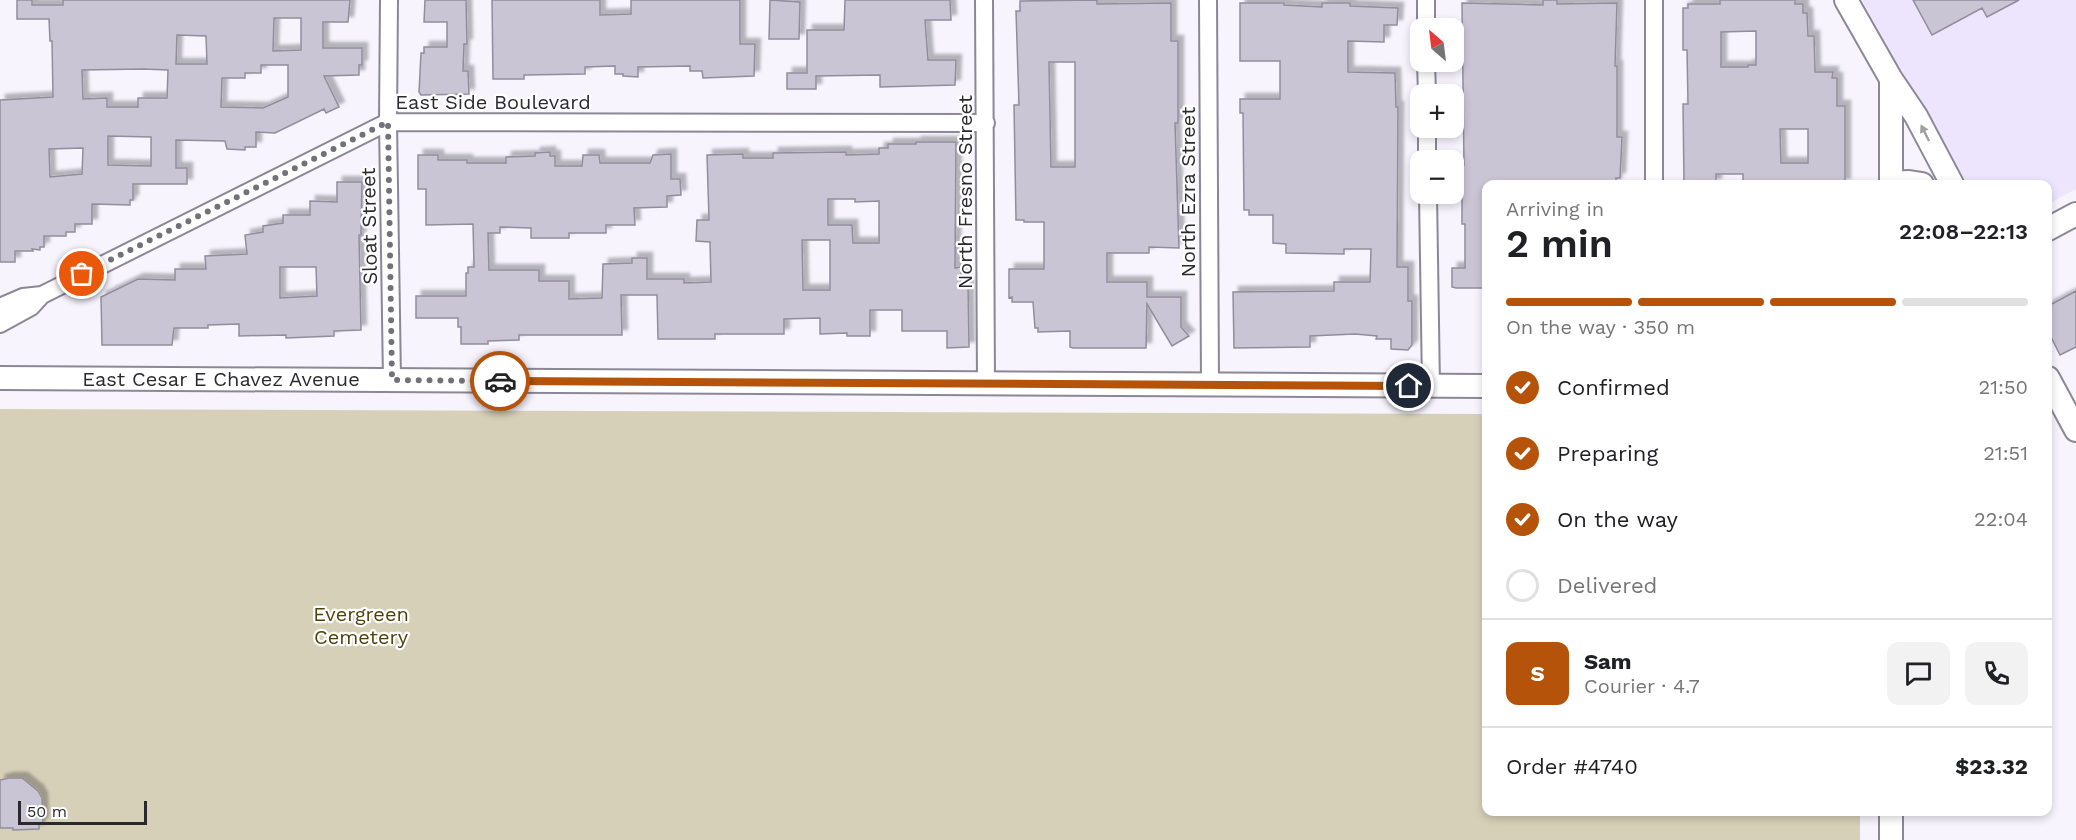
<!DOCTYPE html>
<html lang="en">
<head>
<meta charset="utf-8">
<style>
  body { margin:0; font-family:"Work Sans",sans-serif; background:#f2f2f2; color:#202124; height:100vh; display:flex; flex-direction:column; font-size:22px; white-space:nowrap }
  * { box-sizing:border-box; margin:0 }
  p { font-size:20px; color:#757577 }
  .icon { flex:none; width:33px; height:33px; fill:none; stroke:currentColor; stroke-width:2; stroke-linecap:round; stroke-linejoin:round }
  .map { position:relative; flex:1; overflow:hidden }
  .sheet { position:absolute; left:1482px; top:180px; width:570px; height:636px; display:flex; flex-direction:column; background:#fff; border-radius:12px; box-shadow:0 3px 9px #0003 }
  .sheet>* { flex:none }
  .needle { width:39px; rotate:332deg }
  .buttons { position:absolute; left:1410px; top:18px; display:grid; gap:12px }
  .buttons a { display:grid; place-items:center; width:54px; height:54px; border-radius:12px; background:#fff; box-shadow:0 3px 9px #0003; font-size:30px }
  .scale { position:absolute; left:18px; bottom:15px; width:129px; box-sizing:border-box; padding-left:6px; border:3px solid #2b2930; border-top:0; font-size:16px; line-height:21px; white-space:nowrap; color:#2b2930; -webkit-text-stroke:4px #fff; paint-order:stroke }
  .pin { position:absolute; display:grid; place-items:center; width:51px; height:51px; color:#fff; margin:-26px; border:3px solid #fff; border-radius:50%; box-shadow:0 2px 6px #0007 }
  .courier { position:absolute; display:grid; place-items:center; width:60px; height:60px; margin:-30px; border:4px solid #b45309; border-radius:50%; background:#fff; color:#222; box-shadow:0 2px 8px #0007 }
  .overview em { font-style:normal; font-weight:600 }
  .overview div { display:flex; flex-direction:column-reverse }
  .overview { display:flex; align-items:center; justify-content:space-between; height:102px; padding:0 24px }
  h1 { font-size:39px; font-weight:600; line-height:45px }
  .bar { display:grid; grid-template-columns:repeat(4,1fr); gap:9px 6px; align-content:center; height:72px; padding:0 24px }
  .bar i { height:8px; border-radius:4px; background:#e0e0e0 }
  .bar .selected { background:#b45309 }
  .bar p { grid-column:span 4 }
  .line { display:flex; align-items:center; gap:15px; padding:0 24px; border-top:2px solid #e0e0e0 }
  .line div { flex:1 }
  .round { display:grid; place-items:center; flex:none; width:63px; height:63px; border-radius:12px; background:#f2f2f2 }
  ol { padding:0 24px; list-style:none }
  li { display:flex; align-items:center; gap:18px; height:66px }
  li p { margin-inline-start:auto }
  li .icon { padding:6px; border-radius:50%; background:#b45309; color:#fff; stroke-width:4 }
  li:last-child { color:#757577 }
  li i { width:33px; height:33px; border:3px solid #e0e0e0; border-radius:50% }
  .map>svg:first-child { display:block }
</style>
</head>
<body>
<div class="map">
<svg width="2076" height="840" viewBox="0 0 2076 840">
  <defs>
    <filter id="shadow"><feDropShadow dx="5.5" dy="-5.5" stdDeviation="1.5" flood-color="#0004"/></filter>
  </defs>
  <rect width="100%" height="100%" fill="#f7f4fe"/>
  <path fill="#ece5fd" d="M1862,0H2076V189L2048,204V184H1965Z"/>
  <path fill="#d7d0b9" d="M0,409L1486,414V812H1860V840H0Z"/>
  <path fill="#cac5d5" stroke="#928d9c" stroke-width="1.5" fill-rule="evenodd" filter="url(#shadow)" d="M17,0H32V5H63V0H350L348,22H323V48H362V65H359V75L324,76L339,107L326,113L324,109L275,133L256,132V147H245V150L227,149L225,141L176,140V168H187V184H133V200H130V205L92,204V224H75V232H66V236H44V247H40V250L32,249L33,251H15V262H0V100L53,97L52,41H50L49,19H17ZM274,18H301V50L273,51ZM177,35L206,36L207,64H176ZM261,65H288V97L263,108L221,107L222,78H245V73H261ZM143,69L168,70L167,98H138V107H107V98L83,99L82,70ZM108,136L151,137V166L108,165ZM83,148L82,174L50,177L49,149Z
    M425,0H466L467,44H464L463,71H468L469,94L421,95L419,92L421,53H424V47H447V22H424Z
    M492,0H600V15L631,14V0H740V44H755L754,76L703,78L702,71H690V66L638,67V77L623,76V74H615V66L585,67V74L524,75V79H493Z
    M770,0L800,2L799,39H769Z
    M845,0H950L951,20H925L928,60H956L955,85L880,87V75L816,76V89H787V73H807V30H844Z
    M1097,0V4L1171,3V41H1178V123H1175L1179,248L1149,247V253H1107V282H1147V297H1181V327L1189,336L1172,346L1147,304L1146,348H1073L1070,347V331L1038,332V328H1035L1033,302H1012V297L1009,298V269H1044V222H1024V220H1016L1014,105H1019L1016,11H1020V1ZM1049,62H1075V167H1051Z
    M1543,0H1557V4L1617,3L1615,66H1617V137H1622L1620,178H1616V184H1486V288H1456L1452,287V268H1465V224H1462V165H1464L1462,3L1543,5Z
    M1720,0H1795V4H1803V13H1807L1808,36H1814L1815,72H1833L1832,78H1837V106H1845V184H1743V174H1716V184H1684L1683,104H1688L1687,50H1683V8H1688V4H1720ZM1756,31V65H1748V67H1721V32ZM1780,129H1808V163H1781Z
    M1913,0H2019L1987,17L1982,8L1932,35Z
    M1240,3H1284V5L1322,7V3H1350V6L1398,8L1397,25H1384V42L1348,41V72L1395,73L1396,107H1398L1397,267H1408V301H1412V345L1408,350L1391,349V339H1376L1377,336L1355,334L1310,336V347L1234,348L1233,292L1334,291V282H1370L1371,249H1344V254L1286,253V244L1273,243V215H1249V210H1244L1243,113H1240V99H1280V61H1240Z
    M916,142H956L955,268L961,267V284L968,283L969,347L947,348V331H902V310H870V336H847V333L820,334V318L784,319V334H715V339H658L657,295H621L622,335H519V340L488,341V344H461V327H458V318H416V296H466V273H468V267H474L473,224L426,225V189H418V155H438V160H467V163H506V157L535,156V153L550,152V156H555V166H582L583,155H599L600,163H650L653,155L671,154V179H680L681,195L667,196V207L634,208L635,225H606V233H569V238H531V228L500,227V233H488L489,270H539V281H569V299L602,298L603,264L632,263V258H647V279H684V283L711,282L710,242L696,241L697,220H709L707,155L743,154V158H773V153L846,152V155L879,154V148H888V144H916ZM828,199H855V202L879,201V243H853L852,225H828ZM802,240H830V290H803Z
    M337,182H362L361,235H359L361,330L334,331V336L286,338V335L239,336V324L208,325V328H174L172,345H102L101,297L138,279L175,280V269H206L205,256L247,254L245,235L263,232V226L283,223V215H310V201L337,202ZM280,267H316L317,296L280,298Z
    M2076,291V347L2060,355L2048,331V306Z
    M9,778H22L38,791L42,798L43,822L39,825V829L13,830V828H0V780Z"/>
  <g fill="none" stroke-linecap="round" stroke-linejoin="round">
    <g stroke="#8b8796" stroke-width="20">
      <path id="street" d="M389,0L388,122L392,380
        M984,0L986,383
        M1208,0L1210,384
        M1426,0V28
        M1654,0V184
        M1426,62L1427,94
        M1427,128V160
        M1428,194L1431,386
        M0,307L23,297L42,295L388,122L986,123
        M0,324L31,307L42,295"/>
    </g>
    <g stroke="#8b8796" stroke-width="26">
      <path id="secondary" d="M1846,0L1891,79L1916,116L1952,184
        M1891,79V184
        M1891,183L1909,182L1922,184
        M2048,229L2076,214
        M0,378L1486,386
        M2048,378L2076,430
        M1891,812V840"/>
    </g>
    <use href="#street" stroke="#fff" stroke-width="16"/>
    <use href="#secondary" stroke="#fff" stroke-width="22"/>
  </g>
  <defs><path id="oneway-solid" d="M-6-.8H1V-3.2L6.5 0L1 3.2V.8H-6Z" transform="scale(1.5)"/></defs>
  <use fill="#a09fa2" href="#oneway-solid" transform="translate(1925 133) rotate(-117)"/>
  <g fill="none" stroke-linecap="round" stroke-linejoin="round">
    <path stroke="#727078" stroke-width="6" stroke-dasharray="0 10.8" d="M82,274L388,122L392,380L500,381"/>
    <path stroke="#b45309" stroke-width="8" d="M500,381L1409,386"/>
  </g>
  <g text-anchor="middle" stroke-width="4.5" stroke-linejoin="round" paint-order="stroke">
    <g font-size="20" fill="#2b2930" stroke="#fff">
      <text x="493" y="109">East Side Boulevard</text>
      <text transform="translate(965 192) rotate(-90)" y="7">North Fresno Street</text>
      <text transform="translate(1188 192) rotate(-90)" y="7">North Ezra Street</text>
      <text transform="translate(369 226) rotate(-91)" y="7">Sloat Street</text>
      <text x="221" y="386">East Cesar E Chavez Avenue</text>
    </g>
    <g font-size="20" fill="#4e4009" stroke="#fff">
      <text x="361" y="621">Evergreen<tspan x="361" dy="23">Cemetery</tspan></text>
    </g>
  </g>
</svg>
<div class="buttons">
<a><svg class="needle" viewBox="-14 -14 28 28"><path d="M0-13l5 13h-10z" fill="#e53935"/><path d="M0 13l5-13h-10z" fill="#757577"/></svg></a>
<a>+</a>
<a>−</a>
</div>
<div class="scale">50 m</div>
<div class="pin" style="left:82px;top:274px;background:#ea580c"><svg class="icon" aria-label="bag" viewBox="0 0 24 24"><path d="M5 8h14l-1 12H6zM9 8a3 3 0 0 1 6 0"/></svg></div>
<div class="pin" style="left:1409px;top:386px;background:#1f2937"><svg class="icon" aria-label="home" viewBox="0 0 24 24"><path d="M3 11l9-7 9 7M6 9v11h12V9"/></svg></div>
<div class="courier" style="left:500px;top:381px"><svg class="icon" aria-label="car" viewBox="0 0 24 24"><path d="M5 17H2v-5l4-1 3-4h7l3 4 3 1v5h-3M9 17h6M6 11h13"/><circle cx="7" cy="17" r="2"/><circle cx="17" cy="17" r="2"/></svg></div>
<section class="sheet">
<div class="overview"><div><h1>2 min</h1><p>Arriving in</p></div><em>22:08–22:13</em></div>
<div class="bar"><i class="selected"></i><i class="selected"></i><i class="selected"></i><i></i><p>On the way · 350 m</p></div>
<ol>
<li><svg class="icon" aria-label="check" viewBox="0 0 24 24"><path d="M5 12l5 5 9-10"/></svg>Confirmed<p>21:50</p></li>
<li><svg class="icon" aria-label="check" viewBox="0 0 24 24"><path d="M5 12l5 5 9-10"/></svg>Preparing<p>21:51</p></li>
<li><svg class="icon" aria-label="check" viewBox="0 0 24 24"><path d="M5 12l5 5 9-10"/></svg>On the way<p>22:04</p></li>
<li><i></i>Delivered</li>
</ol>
<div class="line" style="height:108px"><b class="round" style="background:#b45309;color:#fff">S</b><div><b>Sam</b><p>Courier · 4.7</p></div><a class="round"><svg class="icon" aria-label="chat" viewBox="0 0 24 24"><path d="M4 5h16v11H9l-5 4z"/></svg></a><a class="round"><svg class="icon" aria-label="phone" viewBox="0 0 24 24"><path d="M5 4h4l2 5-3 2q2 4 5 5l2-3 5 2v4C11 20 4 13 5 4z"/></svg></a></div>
<div class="line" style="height:78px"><div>Order #4740</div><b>$23.32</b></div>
</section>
</div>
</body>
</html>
